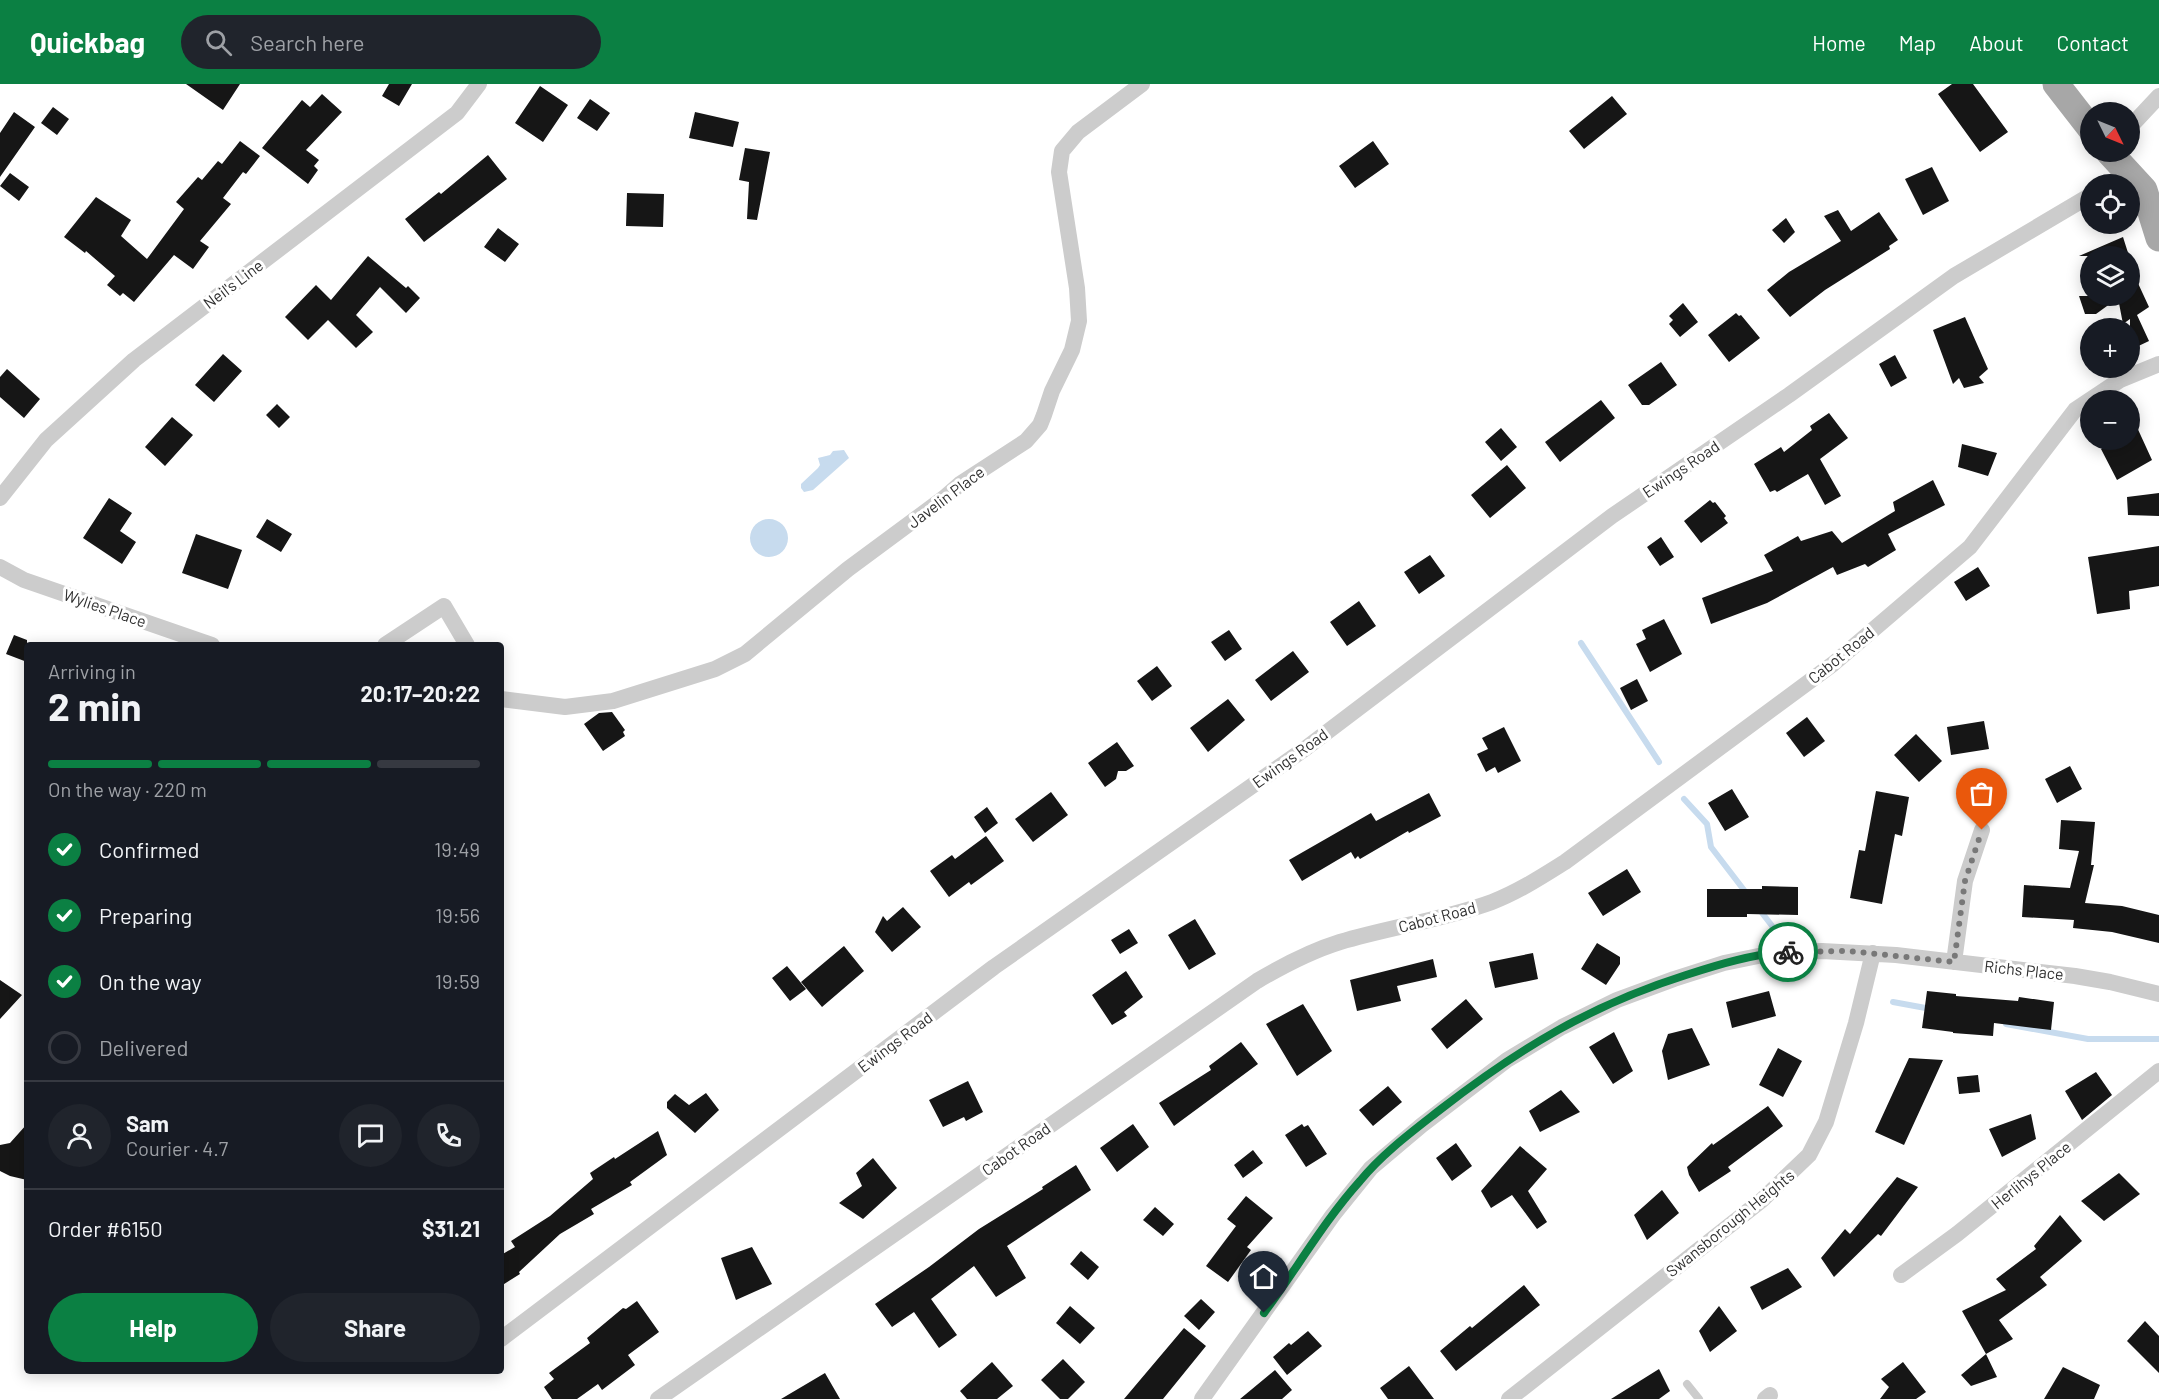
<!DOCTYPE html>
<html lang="en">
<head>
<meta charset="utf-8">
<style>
  body { margin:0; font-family:Barlow,sans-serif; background:#20242c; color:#f1f3f6; height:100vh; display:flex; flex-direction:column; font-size:22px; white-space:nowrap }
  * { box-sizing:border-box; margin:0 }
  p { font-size:20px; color:#9ea1a6 }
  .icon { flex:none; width:33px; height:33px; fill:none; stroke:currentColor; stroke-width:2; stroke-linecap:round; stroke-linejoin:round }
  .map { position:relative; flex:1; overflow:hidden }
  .details { position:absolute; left:24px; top:558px; width:480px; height:732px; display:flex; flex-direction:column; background:#171b24; border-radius:6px; box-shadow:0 3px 15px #0003 }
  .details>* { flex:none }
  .needle { width:39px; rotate:133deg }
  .buttons { position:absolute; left:2080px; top:18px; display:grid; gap:12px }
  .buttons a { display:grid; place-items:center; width:60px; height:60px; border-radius:50%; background:#171b24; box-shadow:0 3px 15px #0003; font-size:30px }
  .pin { position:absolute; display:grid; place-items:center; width:51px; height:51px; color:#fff; margin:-62px -26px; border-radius:50% 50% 50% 0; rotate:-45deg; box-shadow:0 0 6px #0007 }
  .pin .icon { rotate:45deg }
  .courier { position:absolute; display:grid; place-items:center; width:60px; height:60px; margin:-30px; border:4px solid #0b8043; border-radius:50%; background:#fff; color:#222; box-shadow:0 2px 8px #0007 }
  .headline em { font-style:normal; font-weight:700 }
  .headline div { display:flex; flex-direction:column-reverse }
  .headline { display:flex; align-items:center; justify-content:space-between; height:102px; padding:0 24px }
  h1 { font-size:39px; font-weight:700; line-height:45px }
  .bar { display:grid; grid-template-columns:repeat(4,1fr); gap:9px 6px; align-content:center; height:72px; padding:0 24px }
  .bar i { height:8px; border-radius:4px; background:#363941 }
  .bar .active { background:#0b8043 }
  .bar p { grid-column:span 4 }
  .line { display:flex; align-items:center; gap:15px; padding:0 24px; border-top:2px solid #363941 }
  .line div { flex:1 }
  .round { display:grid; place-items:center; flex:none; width:63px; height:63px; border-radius:32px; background:#20242c }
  ol { padding:0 24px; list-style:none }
  li { display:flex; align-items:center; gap:18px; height:66px }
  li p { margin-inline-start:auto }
  li .icon { padding:6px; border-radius:50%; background:#0b8043; color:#fff; stroke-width:4 }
  li:last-child { color:#9ea1a6 }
  li i { width:33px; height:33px; border:3px solid #363941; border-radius:50% }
  .cta { display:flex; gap:12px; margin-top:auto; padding:12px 24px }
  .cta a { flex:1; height:69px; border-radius:36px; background:#0b8043; color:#fff; font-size:24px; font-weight:700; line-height:69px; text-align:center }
  .cta a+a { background:#20242c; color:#f1f3f6 }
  header { display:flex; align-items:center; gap:36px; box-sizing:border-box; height:84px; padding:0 30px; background:#0b8043; color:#fff }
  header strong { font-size:28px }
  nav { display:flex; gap:33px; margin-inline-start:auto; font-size:21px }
  .search { width:420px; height:54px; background:#20242c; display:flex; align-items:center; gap:15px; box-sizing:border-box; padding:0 21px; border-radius:33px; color:#9ea1a6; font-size:22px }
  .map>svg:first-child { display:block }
</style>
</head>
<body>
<header>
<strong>Quickbag</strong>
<div class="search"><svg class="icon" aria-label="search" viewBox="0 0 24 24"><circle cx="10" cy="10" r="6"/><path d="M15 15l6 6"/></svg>Search here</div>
<nav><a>Home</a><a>Map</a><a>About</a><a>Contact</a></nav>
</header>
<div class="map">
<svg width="2159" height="1315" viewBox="0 0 2159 1315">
  <rect width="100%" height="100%" fill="#fff"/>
  <path fill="#c7dbee" d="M844,366L849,374L813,406L804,408L801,404V400L818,384L820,381L818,374L830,371L833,367Z
    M750 454a19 19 0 1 1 38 0a19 19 0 1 1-38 0Z"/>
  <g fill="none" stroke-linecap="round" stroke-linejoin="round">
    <path stroke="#c7dbee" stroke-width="6" d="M1581,559L1659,678
      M1684,715L1707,740L1711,763L1747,810
      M1759,825L1776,847
      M1893,918L1931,925
      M2006,940L2088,955H2159"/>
  </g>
  <path fill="#161616" d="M186,0H240L223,26Z
    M389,0H412L399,22L382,12Z
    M1952,0H1973L2008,48L1980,68L1938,10Z
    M540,2L568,21L543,58L515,39Z
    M322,10L342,28L306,66L319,76L314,82L318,86L308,100L262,64L302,16L310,23Z
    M1612,12L1627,30L1584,65L1569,47Z
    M590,15L610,29L597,47L577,34Z
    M53,23L69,35L57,51L41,39Z
    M14,28L35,43L0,93V49Z
    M695,28L739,38L733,63L689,54Z
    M240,57L260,72L246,90L243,88L223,114L231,120L200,157L209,163L193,185L174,171L134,218L123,209L120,212L107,201L115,192L86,167L85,169L64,153L96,113L131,136L121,152L147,175L184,125L176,118L198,93L202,96L218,77L222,80Z
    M1373,57L1389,80L1355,104L1339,82Z
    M745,64L770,68L757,136L747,135L749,98L739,96Z
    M488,71L507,95L424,158L405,135L439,108L441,110Z
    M1932,83L1949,117L1923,131L1905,95Z
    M10,89L29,103L19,117L0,102Z
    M627,109L664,110L663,143L626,142Z
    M1838,126L1851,147L1879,128L1898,156L1889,162L1890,165L1825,206L1790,233L1767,206L1789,188L1841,157L1824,132Z
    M1786,134L1795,148L1784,159L1772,146Z
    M498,144L519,160L505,178L484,163Z
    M2123,153L2129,172H2079Z
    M368,172L406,204L408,202L420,214L406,229L380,203L356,231L373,248L356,264L328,236L308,256L285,233L316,201L331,216Z
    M2130,182L2149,223L2137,231L2149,257L2130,266V235L2123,240L2118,214L2096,230H2085L2079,212H2130Z
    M1683,219L1698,238L1680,253L1669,240L1673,236L1669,232Z
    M1736,229L1739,232L1741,231L1760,254L1729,278L1708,251Z
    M1965,233L1988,285L1979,293L1984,299L1964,304L1959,294L1953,300L1933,246Z
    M223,270L242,287L214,318L195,301Z
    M1895,271L1907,294L1891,303L1879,280Z
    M1661,278L1677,301L1649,321H1642L1628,301Z
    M7,285L40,315L24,334L0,313V293Z
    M1601,316L1615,334L1560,378L1545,358Z
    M277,320L290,333L279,344L266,331Z
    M2130,328L2152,376L2117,396L2101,365L2118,356H2130Z
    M1829,329L1848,354L1820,375L1841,412L1825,421L1808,390L1777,408L1775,406L1770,408L1754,380L1781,363L1784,368L1812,346L1810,342Z
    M172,333L193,351L165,382L145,363Z
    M1501,344L1517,363L1501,377L1485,358Z
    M1962,360L1997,369L1988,392L1958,383Z
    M1507,381L1526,404L1490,434L1471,411Z
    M1933,396L1945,421L1888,450L1896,466L1868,483L1865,480L1837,491L1833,483L1767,519L1711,540L1702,514L1773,487L1764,471L1798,452L1801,457L1832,447L1842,459L1895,427L1893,418Z
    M2159,409V432L2128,431L2127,413Z
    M109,414L132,429L120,447L136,458L122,480L83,454Z
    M1710,416L1713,419L1715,418L1726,432L1724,434L1728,439L1701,459L1684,437Z
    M267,435L292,450L281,468L256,453Z
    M196,450L242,466L228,505L182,489Z
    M1661,453L1674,473L1660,482L1647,463Z
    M2159,462V502L2129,507L2130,525L2097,530L2088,473Z
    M1430,471L1445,492L1419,510L1404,488Z
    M1978,483L1990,502L1966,517L1954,498Z
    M1359,517L1376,542L1347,562L1330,538Z
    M1664,535L1682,570L1650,588L1636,560L1646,555L1642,546Z
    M1229,546L1242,565L1225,577L1211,558Z
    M14,551L27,556V578L6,570Z
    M1293,567L1309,588L1271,617L1255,596Z
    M1157,582L1172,602L1152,617L1137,597Z
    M1637,595L1648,617L1631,626L1620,604Z
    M1228,615L1245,636L1208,668L1190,644Z
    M612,628L625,646L623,648L625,652L603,667L584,640L599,629Z
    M1807,633L1825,657L1804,673L1786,649Z
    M1984,637L1989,665L1951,671L1947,643Z
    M1504,643L1521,677L1498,689L1495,683L1486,688L1477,670L1488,665L1482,654Z
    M1916,650L1942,677L1919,698L1894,671Z
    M1117,658L1134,682L1126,687H1118L1116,695L1105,703L1088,679Z
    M2070,682L2082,705L2057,719L2045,695Z
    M1732,705L1749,733L1725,747L1708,719Z
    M1876,707L1909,713L1902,752L1895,750L1882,820L1850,814L1859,766L1865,767Z
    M1051,708L1068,731L1033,758L1015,735Z
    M1429,709L1441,732L1409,749L1408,747L1360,775L1358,772L1355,775L1351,768L1302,797L1289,776L1371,729L1376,737Z
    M987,723L998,739L985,749L974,733Z
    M2061,736L2095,738L2091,781H2094L2085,819L2122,822L2159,831V859L2112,848L2073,844L2074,836L2022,833L2024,801L2070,804L2079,767L2059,765Z
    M986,752L1004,777L971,801L969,798L949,813L930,787L952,771L955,775Z
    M1627,785L1641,808L1603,832L1588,809Z
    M1762,802L1798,803V831L1747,830V833H1707V805H1762Z
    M903,823L921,843L892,868L875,848L883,832L887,837Z
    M1195,835L1216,870L1189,886L1168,851Z
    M1129,845L1138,859L1120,870L1111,856Z
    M1597,859L1620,873V880L1606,901L1581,885Z
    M844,862L864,887L822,923L801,898Z
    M1533,869L1538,895L1495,904L1489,878Z
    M1433,875L1437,893L1397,902L1401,917L1357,927L1350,896Z
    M787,882L806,905L790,917L772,894Z
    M1126,887L1143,913L1124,928L1127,932L1112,941L1092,911Z
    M0,896L22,911L0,935Z
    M1769,907L1776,932L1732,944L1726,918Z
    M1927,907L1956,910V912L2018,917L2019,913L2054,918L2051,946L1994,939L1993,952L1953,949V948L1922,944Z
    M1466,915L1483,935L1447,965L1431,945Z
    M1303,920L1332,967L1297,992L1266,940Z
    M1692,944L1710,981L1668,996L1662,967L1668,950Z
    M1614,948L1633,987L1613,1000L1589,963Z
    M1241,958L1258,980L1174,1042L1159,1019L1211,986L1209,982Z
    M1778,964L1802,977L1783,1013L1759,1001Z
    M1909,974L1943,976L1904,1061L1875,1048Z
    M2096,988L2112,1011L2082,1036L2065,1007Z
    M1978,991L1980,1008L1959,1010L1957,993Z
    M968,997L983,1028L966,1037L964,1033L943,1043L929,1016Z
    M1388,1002L1402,1018L1373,1042L1359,1026Z
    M1561,1006L1580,1028L1540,1048L1529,1027Z
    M706,1009L719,1026L695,1049L667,1024V1018L675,1010L689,1021Z
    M1768,1022L1783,1042L1728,1083L1731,1087L1699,1108L1689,1091L1687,1083L1712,1059L1713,1061Z
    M2031,1030L2036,1055L2002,1073L1989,1045Z
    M27,1040V1096L10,1092L0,1087V1061L10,1059Z
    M1133,1040L1149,1063L1117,1088L1100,1064Z
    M1302,1040L1304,1043L1308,1041L1327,1070L1306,1083L1285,1051Z
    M658,1047L667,1071L630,1098L632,1101L591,1125L594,1130L560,1150L519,1188L520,1190L501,1202V1171L515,1163L511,1157L550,1132L593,1095L590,1089L614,1073L615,1075Z
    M1456,1059L1472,1082L1452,1097L1436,1074Z
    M1520,1062L1547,1085L1528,1107L1547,1138L1537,1145L1512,1111L1491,1124L1481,1107Z
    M1253,1066L1263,1079L1243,1094L1234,1081Z
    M873,1074L897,1104L863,1135L839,1119L862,1102L856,1089Z
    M1076,1081L1091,1106L1007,1162L1026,1194L996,1213L974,1182L931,1215L957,1251L939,1264L914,1228L892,1243L875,1220L929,1183L979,1145L1043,1105L1042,1103Z
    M2119,1089L2140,1110L2104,1137L2081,1117Z
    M1897,1093L1918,1103L1881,1152L1878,1150L1834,1193L1821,1174L1845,1145L1850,1150Z
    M1662,1106L1679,1129L1647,1156L1634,1131Z
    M1246,1112L1273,1134L1247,1163L1251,1166L1228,1198L1206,1182L1236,1142L1227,1135Z
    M1155,1123L1174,1140L1163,1152L1143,1136Z
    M2060,1131L2082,1157L2040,1193L2047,1201L1999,1236L2013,1255L1986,1270L1962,1227L2006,1206L1996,1195L2036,1165L2034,1162Z
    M752,1163L772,1200L736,1216L721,1174Z
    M1081,1167L1099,1183L1088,1196L1070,1180Z
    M1788,1184L1802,1203L1762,1226L1750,1203Z
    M1524,1201L1540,1221L1456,1287L1440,1267L1470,1242L1472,1244Z
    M1201,1215L1215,1228L1199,1246L1184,1232Z
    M637,1217L659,1248L628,1271L635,1281L602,1306L598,1300L577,1315H552L544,1303L554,1295L549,1289L590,1259L587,1254L623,1224L626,1225Z
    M1070,1222L1095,1244L1080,1260L1056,1239Z
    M1719,1222L1737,1247L1710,1268L1699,1247Z
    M2145,1237L2159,1252V1289L2127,1257Z
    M1184,1244L1206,1262L1163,1315H1124Z
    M1308,1247L1322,1262L1287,1291L1273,1273L1289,1259L1291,1261Z
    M1986,1270L1997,1293L1971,1302L1961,1291Z
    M1063,1275L1085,1298L1068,1315H1060L1041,1296Z
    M992,1278L1013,1302L997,1315H967L960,1307Z
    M1903,1278L1926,1308L1916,1315H1880L1889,1303L1881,1295Z
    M1409,1282L1434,1315H1388L1380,1304Z
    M2063,1283L2100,1301L2094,1315H2044Z
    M1659,1285L1670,1307L1659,1315H1611Z
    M1275,1286L1292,1306L1282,1315H1240Z
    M825,1289L840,1315H781Z"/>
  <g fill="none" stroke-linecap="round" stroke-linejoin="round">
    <path stroke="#ccc" stroke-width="8" d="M1687,1300L1699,1315"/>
    <path stroke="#ccc" stroke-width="16" d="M2130,43L2159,12
      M2113,100L2131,92
      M0,414L46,356L134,276L457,29L479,0
      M0,483L24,496L212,561
      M385,561L444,522L467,561
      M501,615L565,623L613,617L715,585L745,570L848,485L944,414L960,400L1026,357L1040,341L1044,331L1052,307L1072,266L1079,237L1077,204L1059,88L1062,67L1078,48L1142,0
      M1954,878L1965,797L1982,746
      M1901,1191L1957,1150L2159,987
      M501,1255L994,883L1306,664L1612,432L1789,311L1954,192L2091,111
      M658,1315L1257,897C1284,881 1311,867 1340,858C1390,843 1443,836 1492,818C1518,808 1541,793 1565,778L1833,580L1970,463L2075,326L2120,296L2159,280
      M1202,1315L1333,1131L1371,1084L1422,1041L1507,976L1562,943L1617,916L1674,895L1724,879L1773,869L1822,867L1896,871L2075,892L2110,898L2159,910
      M1509,1315L1762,1116L1809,1071L1826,1038L1856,939L1873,869
      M1765,1315L1770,1311"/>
    <path stroke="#a7a7a7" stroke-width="27" d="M2056,0L2091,45
      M2109,68L2144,106L2159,154"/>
  </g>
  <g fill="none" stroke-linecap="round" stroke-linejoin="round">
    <path stroke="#787878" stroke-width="6" stroke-dasharray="0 10.8" d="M1788,868L1848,867L1954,878L1965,797L1982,746"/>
    <path stroke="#0b8043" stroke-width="8" d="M1264,1229C1296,1186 1324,1137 1360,1097C1383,1069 1413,1047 1441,1025C1520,964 1591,921 1686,891C1720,880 1753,870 1788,868"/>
  </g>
  <g text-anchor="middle" stroke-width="6" stroke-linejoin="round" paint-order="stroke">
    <g font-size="16" fill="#2f2f2f" stroke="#fff">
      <text transform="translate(233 200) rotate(-37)" y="6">Neil's Line</text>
      <text transform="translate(1681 385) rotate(-34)" y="6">Ewings Road</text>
      <text transform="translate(946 413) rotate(-37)" y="6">Javelin Place</text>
      <text transform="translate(105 524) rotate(19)" y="6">Wylies Place</text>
      <text transform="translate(1841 571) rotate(-39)" y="6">Cabot Road</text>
      <text transform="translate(1290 674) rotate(-36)" y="6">Ewings Road</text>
      <text transform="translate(1437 833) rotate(-15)" y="6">Cabot Road</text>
      <text transform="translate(2024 886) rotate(6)" y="6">Richs Place</text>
      <text transform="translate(895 958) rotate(-37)" y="6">Ewings Road</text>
      <text transform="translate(1016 1065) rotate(-35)" y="6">Cabot Road</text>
      <text transform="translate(2031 1091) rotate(-39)" y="6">Herlihys Place</text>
      <text transform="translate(1730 1139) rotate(-39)" y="6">Swansborough Heights</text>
    </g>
  </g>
</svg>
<div class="buttons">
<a><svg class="needle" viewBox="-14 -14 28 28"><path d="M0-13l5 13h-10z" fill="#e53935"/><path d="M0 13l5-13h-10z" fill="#9ea1a6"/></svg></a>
<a><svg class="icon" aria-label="locate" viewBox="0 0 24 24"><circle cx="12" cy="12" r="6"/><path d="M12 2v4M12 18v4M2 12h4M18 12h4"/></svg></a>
<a><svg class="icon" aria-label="layers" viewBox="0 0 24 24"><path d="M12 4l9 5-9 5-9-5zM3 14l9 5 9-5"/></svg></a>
<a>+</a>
<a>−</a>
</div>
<div class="pin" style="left:1982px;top:746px;background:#ea580c"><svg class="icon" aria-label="bag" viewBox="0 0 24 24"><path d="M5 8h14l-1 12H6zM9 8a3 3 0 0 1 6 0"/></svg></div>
<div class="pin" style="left:1264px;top:1229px;background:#1f2937"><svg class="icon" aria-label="home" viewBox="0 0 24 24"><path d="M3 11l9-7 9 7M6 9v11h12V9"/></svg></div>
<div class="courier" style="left:1788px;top:868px"><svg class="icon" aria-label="bike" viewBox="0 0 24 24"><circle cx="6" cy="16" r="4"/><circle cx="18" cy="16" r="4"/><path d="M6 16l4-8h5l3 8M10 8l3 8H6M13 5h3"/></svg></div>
<section class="details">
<div class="headline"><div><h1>2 min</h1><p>Arriving in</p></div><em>20:17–20:22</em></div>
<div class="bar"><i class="active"></i><i class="active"></i><i class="active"></i><i></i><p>On the way · 220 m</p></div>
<ol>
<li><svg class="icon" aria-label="check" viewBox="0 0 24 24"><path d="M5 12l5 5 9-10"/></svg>Confirmed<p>19:49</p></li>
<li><svg class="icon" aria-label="check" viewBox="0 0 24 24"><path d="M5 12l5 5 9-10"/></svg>Preparing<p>19:56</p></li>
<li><svg class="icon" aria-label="check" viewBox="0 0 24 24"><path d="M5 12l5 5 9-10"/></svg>On the way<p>19:59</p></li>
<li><i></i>Delivered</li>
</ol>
<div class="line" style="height:108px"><a class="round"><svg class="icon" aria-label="person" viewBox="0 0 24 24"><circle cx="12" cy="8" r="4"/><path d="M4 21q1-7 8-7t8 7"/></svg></a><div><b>Sam</b><p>Courier · 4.7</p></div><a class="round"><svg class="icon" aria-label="chat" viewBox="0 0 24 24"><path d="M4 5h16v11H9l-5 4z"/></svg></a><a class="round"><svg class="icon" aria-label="phone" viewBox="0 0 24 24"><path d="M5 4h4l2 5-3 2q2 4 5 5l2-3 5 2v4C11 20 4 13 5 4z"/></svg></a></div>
<div class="line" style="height:78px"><div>Order #6150</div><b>$31.21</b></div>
<div class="cta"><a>Help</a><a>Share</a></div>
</section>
</div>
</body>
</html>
